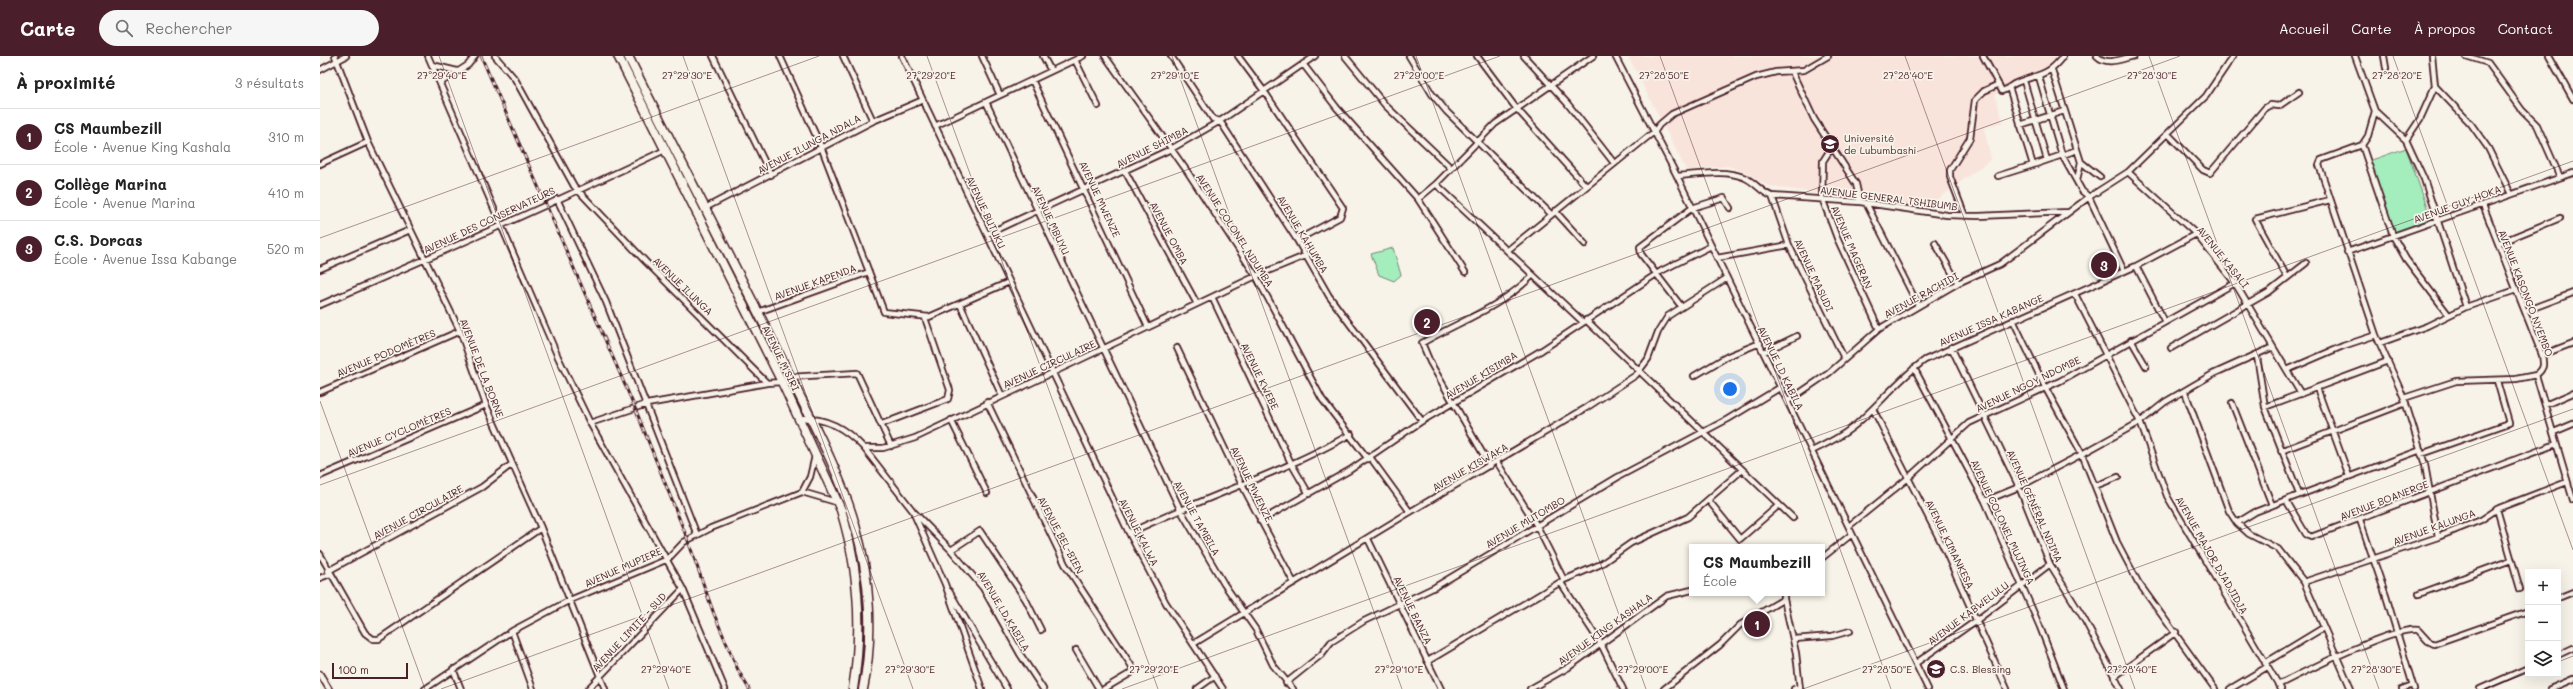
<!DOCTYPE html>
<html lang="fr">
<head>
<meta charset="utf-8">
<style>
	:root { --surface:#fff; --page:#f6f6f6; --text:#222; --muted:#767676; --line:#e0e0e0; --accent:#4a1f2b }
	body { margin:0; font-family:Mali,sans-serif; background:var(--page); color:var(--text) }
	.controls { position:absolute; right:12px; bottom:12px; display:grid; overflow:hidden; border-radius:0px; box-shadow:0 4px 16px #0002 }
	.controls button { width:36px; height:36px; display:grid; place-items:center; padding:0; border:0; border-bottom:1px solid var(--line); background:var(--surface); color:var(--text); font:20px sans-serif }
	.scale { position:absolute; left:12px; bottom:10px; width:76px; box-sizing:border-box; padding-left:4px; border:2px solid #4a1f2b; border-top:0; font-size:11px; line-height:14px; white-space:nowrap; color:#4a1f2b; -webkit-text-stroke:3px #f7f3e8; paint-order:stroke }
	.you { position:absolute; left:1410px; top:333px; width:14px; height:14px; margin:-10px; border:3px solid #fff; border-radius:50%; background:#1a73e8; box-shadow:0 0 0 6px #1a73e833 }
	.badge { display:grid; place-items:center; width:26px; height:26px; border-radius:50%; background:var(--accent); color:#fff; font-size:13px; font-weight:700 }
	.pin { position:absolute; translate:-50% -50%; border:2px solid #fff; box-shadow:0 1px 4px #0006 }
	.popup { position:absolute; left:1369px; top:488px; width:136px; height:52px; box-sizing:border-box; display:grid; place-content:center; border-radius:0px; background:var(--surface); filter:drop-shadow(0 1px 3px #0005); font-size:13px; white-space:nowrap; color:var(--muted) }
	.popup b { font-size:15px; color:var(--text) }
	.popup::after { content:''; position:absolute; left:50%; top:100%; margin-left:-8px; border:8px solid transparent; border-top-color:var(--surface) }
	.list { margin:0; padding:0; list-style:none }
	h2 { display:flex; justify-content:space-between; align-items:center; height:52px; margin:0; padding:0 16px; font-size:17px }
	h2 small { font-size:13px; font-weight:400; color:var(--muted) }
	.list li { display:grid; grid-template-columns:26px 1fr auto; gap:12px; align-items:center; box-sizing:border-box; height:56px; padding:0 16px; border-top:1px solid var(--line) }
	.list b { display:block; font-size:15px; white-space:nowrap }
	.list p { margin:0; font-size:13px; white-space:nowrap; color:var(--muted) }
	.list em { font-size:13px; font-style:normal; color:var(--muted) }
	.icon { flex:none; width:22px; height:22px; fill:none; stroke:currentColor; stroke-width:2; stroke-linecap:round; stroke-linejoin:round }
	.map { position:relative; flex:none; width:2253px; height:633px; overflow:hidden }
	header { display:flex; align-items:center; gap:24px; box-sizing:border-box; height:56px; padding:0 20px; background:var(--accent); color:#fff }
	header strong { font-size:19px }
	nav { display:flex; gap:22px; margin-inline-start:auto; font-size:14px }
	.search { width:280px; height:36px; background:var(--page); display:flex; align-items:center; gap:10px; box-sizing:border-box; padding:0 14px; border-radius:22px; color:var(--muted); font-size:15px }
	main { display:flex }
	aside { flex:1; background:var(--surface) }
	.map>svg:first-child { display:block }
	.built { fill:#f9e4db }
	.green { fill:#a4edbc; stroke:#778674 }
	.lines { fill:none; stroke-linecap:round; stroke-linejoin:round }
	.street-casing { stroke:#4a1f2b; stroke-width:8 }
	.highway-casing { stroke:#4a1f2b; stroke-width:11 }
	.street { stroke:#f7f3e8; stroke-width:4.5 }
	.highway { stroke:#f7f3e8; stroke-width:8 }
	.rail-casing { stroke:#4a1f2b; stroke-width:3 }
	.rail { stroke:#f7f3e8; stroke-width:1.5; stroke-dasharray:4.5; stroke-linecap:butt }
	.ticks { fill:none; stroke:#4a1f2b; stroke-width:1; stroke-opacity:0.45 }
	.labels { text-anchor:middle; stroke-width:3.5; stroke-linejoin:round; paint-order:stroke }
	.poi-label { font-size:10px; fill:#4a1f2b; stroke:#f7f3e8; text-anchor:start }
	.street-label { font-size:10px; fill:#4a1f2b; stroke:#f7f3e8 }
	.ticks-label { font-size:10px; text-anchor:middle; fill:#4a1f2b; stroke:#f7f3e8; stroke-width:3.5; stroke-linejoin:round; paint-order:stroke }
</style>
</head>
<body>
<header>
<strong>Carte</strong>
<div class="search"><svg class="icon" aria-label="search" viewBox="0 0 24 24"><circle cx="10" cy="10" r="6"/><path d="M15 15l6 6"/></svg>Rechercher</div>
<nav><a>Accueil</a><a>Carte</a><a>À propos</a><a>Contact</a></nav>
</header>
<main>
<aside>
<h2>À proximité<small>3 résultats</small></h2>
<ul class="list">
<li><span class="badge">1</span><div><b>CS Maumbezill</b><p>École · Avenue King Kashala</p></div><em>310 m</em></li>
<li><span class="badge">2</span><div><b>Collège Marina</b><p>École · Avenue Marina</p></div><em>410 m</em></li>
<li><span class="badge">3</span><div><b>C.S. Dorcas</b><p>École · Avenue Issa Kabange</p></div><em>520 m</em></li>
</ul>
</aside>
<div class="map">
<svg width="2253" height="633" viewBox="0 0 2253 633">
	<rect width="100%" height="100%" fill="#f7f3e8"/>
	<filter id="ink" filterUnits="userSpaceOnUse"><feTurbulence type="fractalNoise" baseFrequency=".025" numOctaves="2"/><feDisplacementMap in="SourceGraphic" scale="8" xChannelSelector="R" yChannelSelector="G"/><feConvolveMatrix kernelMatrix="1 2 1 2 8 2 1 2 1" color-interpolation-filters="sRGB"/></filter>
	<g filter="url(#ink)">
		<path class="built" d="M1308 0H1740L1730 13 1687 30 1675 39 1683 66 1664 72 1671 103 1605 153 1448 130 1427 117 1408 110 1366 114Z"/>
		<path class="green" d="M2086 92 2112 165 2075 178 2049 105Z
			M1073 192 1081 219 1074 225 1059 219 1051 198Z"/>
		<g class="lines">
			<g class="street-casing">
				<path id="street" d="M15 0 48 86 140 275 166 349 221 472 285 633
					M108 0 238 301 270 367 363 533 405 633
					M175 0 195 23 254 130 326 206 447 327 462 326
					M393 0 451 119
					M460 0 502 93 549 216
					M523 0 553 65
					M582 0 809 477 846 547 903 633
					M662 0 680 39
					M723 0 731 15
					M785 0 867 115 936 220 1002 343 1048 403
					M851 0 893 63 900 65 977 184 1009 240 1102 365
					M918 0 944 35 1023 152 1020 161 977 184
					M1025 0 1065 49 1131 112
					M1089 0 1112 38 1127 56 1231 158
					M1157 0 1196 52 1266 130
					M1204 0 1247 47 1294 107
					M1295 0 1357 120 1608 633
					M1663 0 1682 35C1687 34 1691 29 1696 27 1717 18 1728 21 1743 0
					M1777 0C1787 10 1801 3 1814 0
					M2035 0 2055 55 2048 80 2042 89 2001 104 1999 109 2056 279 2084 342 2105 409 2118 481
					M2064 0 2066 12
					M2112 0 2115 30 2151 68 2168 92 2191 138
					M2146 0 2168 7 2202 54 2217 69 2240 121
					M2229 0 2253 43
					M755 4 778 50
					M983 8 1017 52 1098 143 1145 216
					M112 9 137 15
					M0 14 26 0
					M1732 14 1761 106 1780 121
					M1472 16 1494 63 1536 128 1540 146
					M1719 21 1742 99 1762 135 1769 141 1804 215
					M712 24 828 271
					M1704 25 1727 104
					M120 27 148 9 155 0
					M1689 31 1713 109 1757 94
					M666 46 860 453 904 528 936 574 953 609 973 633
					M2055 55 2086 84 2104 123 2146 251
					M1700 69 1744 55
					M615 70 763 0
					M1848 78 1883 114 1890 117 1945 52 1950 49 1959 50 1979 36
					M2086 84 2100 63 2115 30
					M2042 89 2073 180 2086 203 2128 258
					M1512 91 1503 105 1502 142 1517 182 1559 273
					M0 108 48 86
					M805 115 877 248
					M1808 116 1876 178 1915 227 1981 338
					M1357 120C1378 119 1403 113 1423 121 1435 125 1441 137 1452 140L1540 146 1627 159 1659 160 1749 156
					M1678 120 1713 109
					M1757 124 1761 106
					M1116 128 1263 266
					M1452 140 1469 189 1524 302
					M237 143 286 246 377 479
					M1098 143 1116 128 1175 68 1273 0
					M1546 147 1598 249
					M2163 149 2222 299C2224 309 2224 313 2216 319L2253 444
					M385 152 553 65 603 44
					M1235 155 1265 188
					M1645 160 1630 121V114L1650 82 1655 44 1664 35 1677 29
					M667 178 851 93 900 65 995 0
					M1615 187 1638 227
					M2179 187 2240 162
					M1188 194 1335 75 1339 69 1352 58 1436 21 1456 16 1484 14 1508 0
					M2027 196 2253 117
					M1397 202 1469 189
					M1816 210 1845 266
					M0 213 90 174
					M1967 221 1935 163 2010 144
					M1755 238 1820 366 1847 440 1961 633
					M892 241 971 407 989 438
					M640 248 682 340
					M0 249C116 199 231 148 345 94
					M1361 250 1321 198 1320 191 1372 152 1404 142 1410 152
					M2205 255 2253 237
					M438 256 549 216 564 256 609 261 689 226
					M1266 264 1473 462
					M1693 264 1725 331 1762 398 1797 486 1818 526 1895 633
					M1811 284 1826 310
					M2060 287 2107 270 2146 251 2196 234
					M1631 291 1699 431 1730 508 1764 563 1801 633
					M857 292 922 429 974 527
					M1851 292 1949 236 1986 207
					M1444 296 1477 280
					M2222 299 2253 287
					M1937 300 1945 351 1979 438
					M1594 312 1665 445 1720 571 1744 633
					M1967 314 2023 290 2056 279
					M1374 320 1408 300 1440 287
					M470 321 537 317 571 390
					M1997 332 2029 420
					M0 336 140 275
					M1865 336 1909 455 1917 467 1929 478 1958 493 1984 526 2031 633
					M2084 342 2136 325 2196 323 2216 319
					M1468 345 1509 317 1559 273 1638 227 1680 208 1769 141 1808 116 1886 40 1913 0
					M667 346 745 508 811 609 813 613 811 617 784 633
					M1912 347 1952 449
					M2225 349 2253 337
					M1945 351 2068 305
					M1553 353 1623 490 1687 633
					M479 362C508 362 525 372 544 392H563L595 382 936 220 987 199
					M631 364 667 437
					M270 367 327 348 447 327
					M562 368 628 343 630 334 605 262
					M2234 376 2253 368
					M544 392 593 455 631 494 663 532 700 598 723 633
					M1492 395C1510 386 1528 377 1542 363 1563 344 1581 321 1605 304L1816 210 1876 178
					M1961 395 2086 347
					M2101 398 2189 367 2177 325
					M1050 401 1090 456
					M1177 406 1217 470 1244 524
					M1170 410 1110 306 1102 287C1142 264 1180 252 1213 219
					M0 420 166 349
					M1775 430 1798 421
					M482 436 490 421 495 400
					M1966 444 2101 394
					M1389 445 1420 483 1459 449
					M1665 445 1699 431 1762 398 1820 366 1845 346 1893 318 1953 291
					M2177 453 2200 533
					M594 458 625 528 662 633
					M2040 464 2066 540 2094 633
					M940 465 1030 414 1102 365 1222 294 1341 215 1391 190
					M1917 467 1935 456 1966 444 1986 478 1991 481 2236 388
					M1529 470 1587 423 1649 367 1740 325 1915 227
					M809 477C882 442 960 418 1031 378
					M1048 483 1121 633
					M631 494 660 475 706 544 721 574
					M0 498 45 577 53 583H59L221 472
					M1502 502 1532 478
					M8 515 162 431 192 408
					M0 522 10 518
					M1984 526 2118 481 2161 464 2179 452 2247 426
					M1241 527 1281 588 1303 633
					M629 535 687 633
					M2099 538 2191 504
					M2238 542 2253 536
					M1464 543 1476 597 1480 633
					M192 575 213 633
					M1474 583 1512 580 1530 575
					M873 588 1090 456 1266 352 1316 319 1328 303 1338 276 1348 260 1407 222
					M756 594 779 633
					M2238 599 2253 592
					M1108 605 1244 524 1281 508 1311 487 1368 461 1422 414
					M1596 607 1657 564 1730 508
					M1945 607 2003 572
					M133 613 141 633
					M0 618 9 633
					M1794 621 1856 576
					M966 627 1001 599 1011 586 1044 565 1115 531 1298 421 1408 363 1461 331
					M1958 629C1984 616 2073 570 2098 574L2108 585 2114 588 2208 555
					M105 633 192 575 250 544 348 503 364 486 391 472 482 436 516 446
					M268 633 363 533
					M877 633 895 620
					M1210 633 1249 611 1347 540 1372 534
					M1344 633 1400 589 1420 569 1464 543V537
					M1474 633 1480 631
					M1910 633 1947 611
					M2082 633 2093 629
					M2160 633 2208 612
					M2230 633 2253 623"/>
			</g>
			<g class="highway-casing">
				<path id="highway" d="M298 0 462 326 521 454C539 513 543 572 533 633
					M308 0C359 103 413 205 464 308 489 360 519 413 535 469 550 520 554 581 543 633"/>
			</g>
			<use href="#street" class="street"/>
			<use href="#highway" class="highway"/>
			<g class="rail-casing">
				<path id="rail" d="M161 0 315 352 367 482 394 558 418 614 429 633"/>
			</g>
			<use href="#rail" class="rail"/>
		</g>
	</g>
	<path class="ticks" d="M119 0 349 633M363 0 593 633M607 0 838 633M852 0 1082 633M1096 0 1326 633M1340 0 1571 633M1585 0 1815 633M1829 0 2059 633M2073 0 2253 494M0 182 499 0M0 345 105 633M0 429 1180 0M2238 606 2253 600M121 633 1860 0M802 633 2253 105M1483 633 2253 353M2164 633 2208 617"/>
	<defs>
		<g id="university-disc" transform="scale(1)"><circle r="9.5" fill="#4a1f2b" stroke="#f7f3e8"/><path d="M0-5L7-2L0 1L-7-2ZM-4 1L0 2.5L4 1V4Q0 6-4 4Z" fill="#fff"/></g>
		<g id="school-disc" transform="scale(1)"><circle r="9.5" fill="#4a1f2b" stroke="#f7f3e8"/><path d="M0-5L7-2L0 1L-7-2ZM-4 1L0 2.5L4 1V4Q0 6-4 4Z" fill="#fff"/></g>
	</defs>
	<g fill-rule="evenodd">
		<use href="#university-disc" x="1510" y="88"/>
		<use href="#school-disc" x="1616" y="613"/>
	</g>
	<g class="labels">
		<g class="poi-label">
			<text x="1524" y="86">Université<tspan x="1524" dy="12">de Lubumbashi</tspan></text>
			<text x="1630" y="617">C.S. Blessing</text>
		</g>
		<g class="street-label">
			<text transform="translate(489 88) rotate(-28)" y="4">AVENUE ILUNGA NDALA</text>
			<text transform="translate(832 91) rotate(-27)" y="4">AVENUE SHIMBA</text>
			<text transform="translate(1569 142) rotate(7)" y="4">AVENUE GENERAL TSHIBUMB</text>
			<text transform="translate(780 143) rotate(65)" y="4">AVENUE MWENZE</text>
			<text transform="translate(2137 148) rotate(-20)" y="4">AVENUE GUY HOKA</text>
			<text transform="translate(666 156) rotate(65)" y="4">AVENUE BUTUKU</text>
			<text transform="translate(169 164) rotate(-25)" y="4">AVENUE DES CONSERVATEURS</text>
			<text transform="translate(731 164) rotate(65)" y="4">AVENUE MBUYU</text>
			<text transform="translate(915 174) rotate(57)" y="4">AVENUE COLONEL NDUMBA</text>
			<text transform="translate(849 177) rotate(62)" y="4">AVENUE OMBA</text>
			<text transform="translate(983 178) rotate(59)" y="4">AVENUE KAHUMBA</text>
			<text transform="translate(1532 191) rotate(67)" y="4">AVENUE MAGERAN</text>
			<text transform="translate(1903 201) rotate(51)" y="4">AVENUE KASALI</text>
			<text transform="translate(1494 219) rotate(65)" y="4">AVENUE MASUDI</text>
			<text transform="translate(495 226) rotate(-20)" y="4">AVENUE KAPENDA</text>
			<text transform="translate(363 230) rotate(44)" y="4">AVENUE ILUNGA</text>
			<text transform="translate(2206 237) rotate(69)" y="4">AVENUE KASONGO NYEMBO</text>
			<text transform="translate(1601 239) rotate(-29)" y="4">AVENUE RACHIDI</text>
			<text transform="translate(1671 264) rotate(-24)" y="4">AVENUE ISSA KABANGE</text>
			<text transform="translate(66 297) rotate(-23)" y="4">AVENUE PODOMÈTRES</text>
			<text transform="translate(461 302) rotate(64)" y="4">AVENUE M'SIRI</text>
			<text transform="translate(729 308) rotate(-25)" y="4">AVENUE CIRCULAIRE</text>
			<text transform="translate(162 312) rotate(69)" y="4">AVENUE DE LA BORNE</text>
			<text transform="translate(1461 312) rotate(64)" y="4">AVENUE LD KABILA</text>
			<text transform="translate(1161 319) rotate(-31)" y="4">AVENUE KISIMBA</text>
			<text transform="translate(940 320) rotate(64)" y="4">AVENUE KWEBE</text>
			<text transform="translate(1708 328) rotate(-26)" y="4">AVENUE NGOY NDOMBE</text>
			<text transform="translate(79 376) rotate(-23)" y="4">AVENUE CYCLOMÈTRES</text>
			<text transform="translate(1150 411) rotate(-30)" y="4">AVENUE KISWAKA</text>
			<text transform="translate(932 428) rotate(64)" y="4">AVENUE MWENZE</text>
			<text transform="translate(2064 444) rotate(-21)" y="4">AVENUE BOANERGE</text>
			<text transform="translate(1715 450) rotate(66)" y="4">AVENUE GÉNÉRAL NDIMA</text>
			<text transform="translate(98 456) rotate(-29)" y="4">AVENUE CIRCULAIRE</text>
			<text transform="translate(877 462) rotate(61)" y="4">AVENUE TAMBILA</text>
			<text transform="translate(1205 466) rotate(-31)" y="4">AVENUE MUTOMBO</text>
			<text transform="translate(1683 466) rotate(65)" y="4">AVENUE COLONEL MUJINGA</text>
			<text transform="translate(2114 471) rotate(-20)" y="4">AVENUE KALUNGA</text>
			<text transform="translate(819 476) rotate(63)" y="4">AVENUE KALWA</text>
			<text transform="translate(741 479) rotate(62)" y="4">AVENUE BEL-BIEN</text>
			<text transform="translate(1630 488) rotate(64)" y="4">AVENUE KIMANKESA</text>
			<text transform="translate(1892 499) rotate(60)" y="4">AVENUE MAJOR DJADJIDJA</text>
			<text transform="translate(303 511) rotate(-24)" y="4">AVENUE MUPIERE</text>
			<text transform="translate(1093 554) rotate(64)" y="4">AVENUE BANZA</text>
			<text transform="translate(684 555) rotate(59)" y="4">AVENUE LD KABILA</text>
			<text transform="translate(1648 557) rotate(-37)" y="4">AVENUE KABWELULU</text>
			<text transform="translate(1285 573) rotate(-36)" y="4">AVENUE KING KASHALA</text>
			<text transform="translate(309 576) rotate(-47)" y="4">AVENUE LIMITE - SUD</text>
		</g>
	</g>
	<g class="ticks-label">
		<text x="122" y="23">27°29'40"E</text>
		<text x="367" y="23">27°29'30"E</text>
		<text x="1344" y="23">27°28'50"E</text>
		<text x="1588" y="23">27°28'40"E</text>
		<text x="1832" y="23">27°28'30"E</text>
		<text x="2077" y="23">27°28'20"E</text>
		<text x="611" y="23">27°29'20"E</text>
		<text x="855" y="23">27°29'10"E</text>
		<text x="1099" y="23">27°29'00"E</text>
		<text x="346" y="617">27°29'40"E</text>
		<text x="590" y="617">27°29'30"E</text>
		<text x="834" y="617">27°29'20"E</text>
		<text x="1079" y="617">27°29'10"E</text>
		<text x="1323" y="617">27°29'00"E</text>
		<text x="1567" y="617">27°28'50"E</text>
		<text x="1812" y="617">27°28'40"E</text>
		<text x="2056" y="617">27°28'30"E</text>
	</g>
</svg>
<div class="controls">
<button>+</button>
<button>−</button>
<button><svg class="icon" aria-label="layers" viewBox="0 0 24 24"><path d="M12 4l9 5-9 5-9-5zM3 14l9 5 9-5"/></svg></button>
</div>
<div class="scale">100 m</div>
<div class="you"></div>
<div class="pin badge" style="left:1437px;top:568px">1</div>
<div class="popup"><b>CS Maumbezill</b>École</div>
<div class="pin badge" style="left:1107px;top:266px">2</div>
<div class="pin badge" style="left:1784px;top:209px">3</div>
</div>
</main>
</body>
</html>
